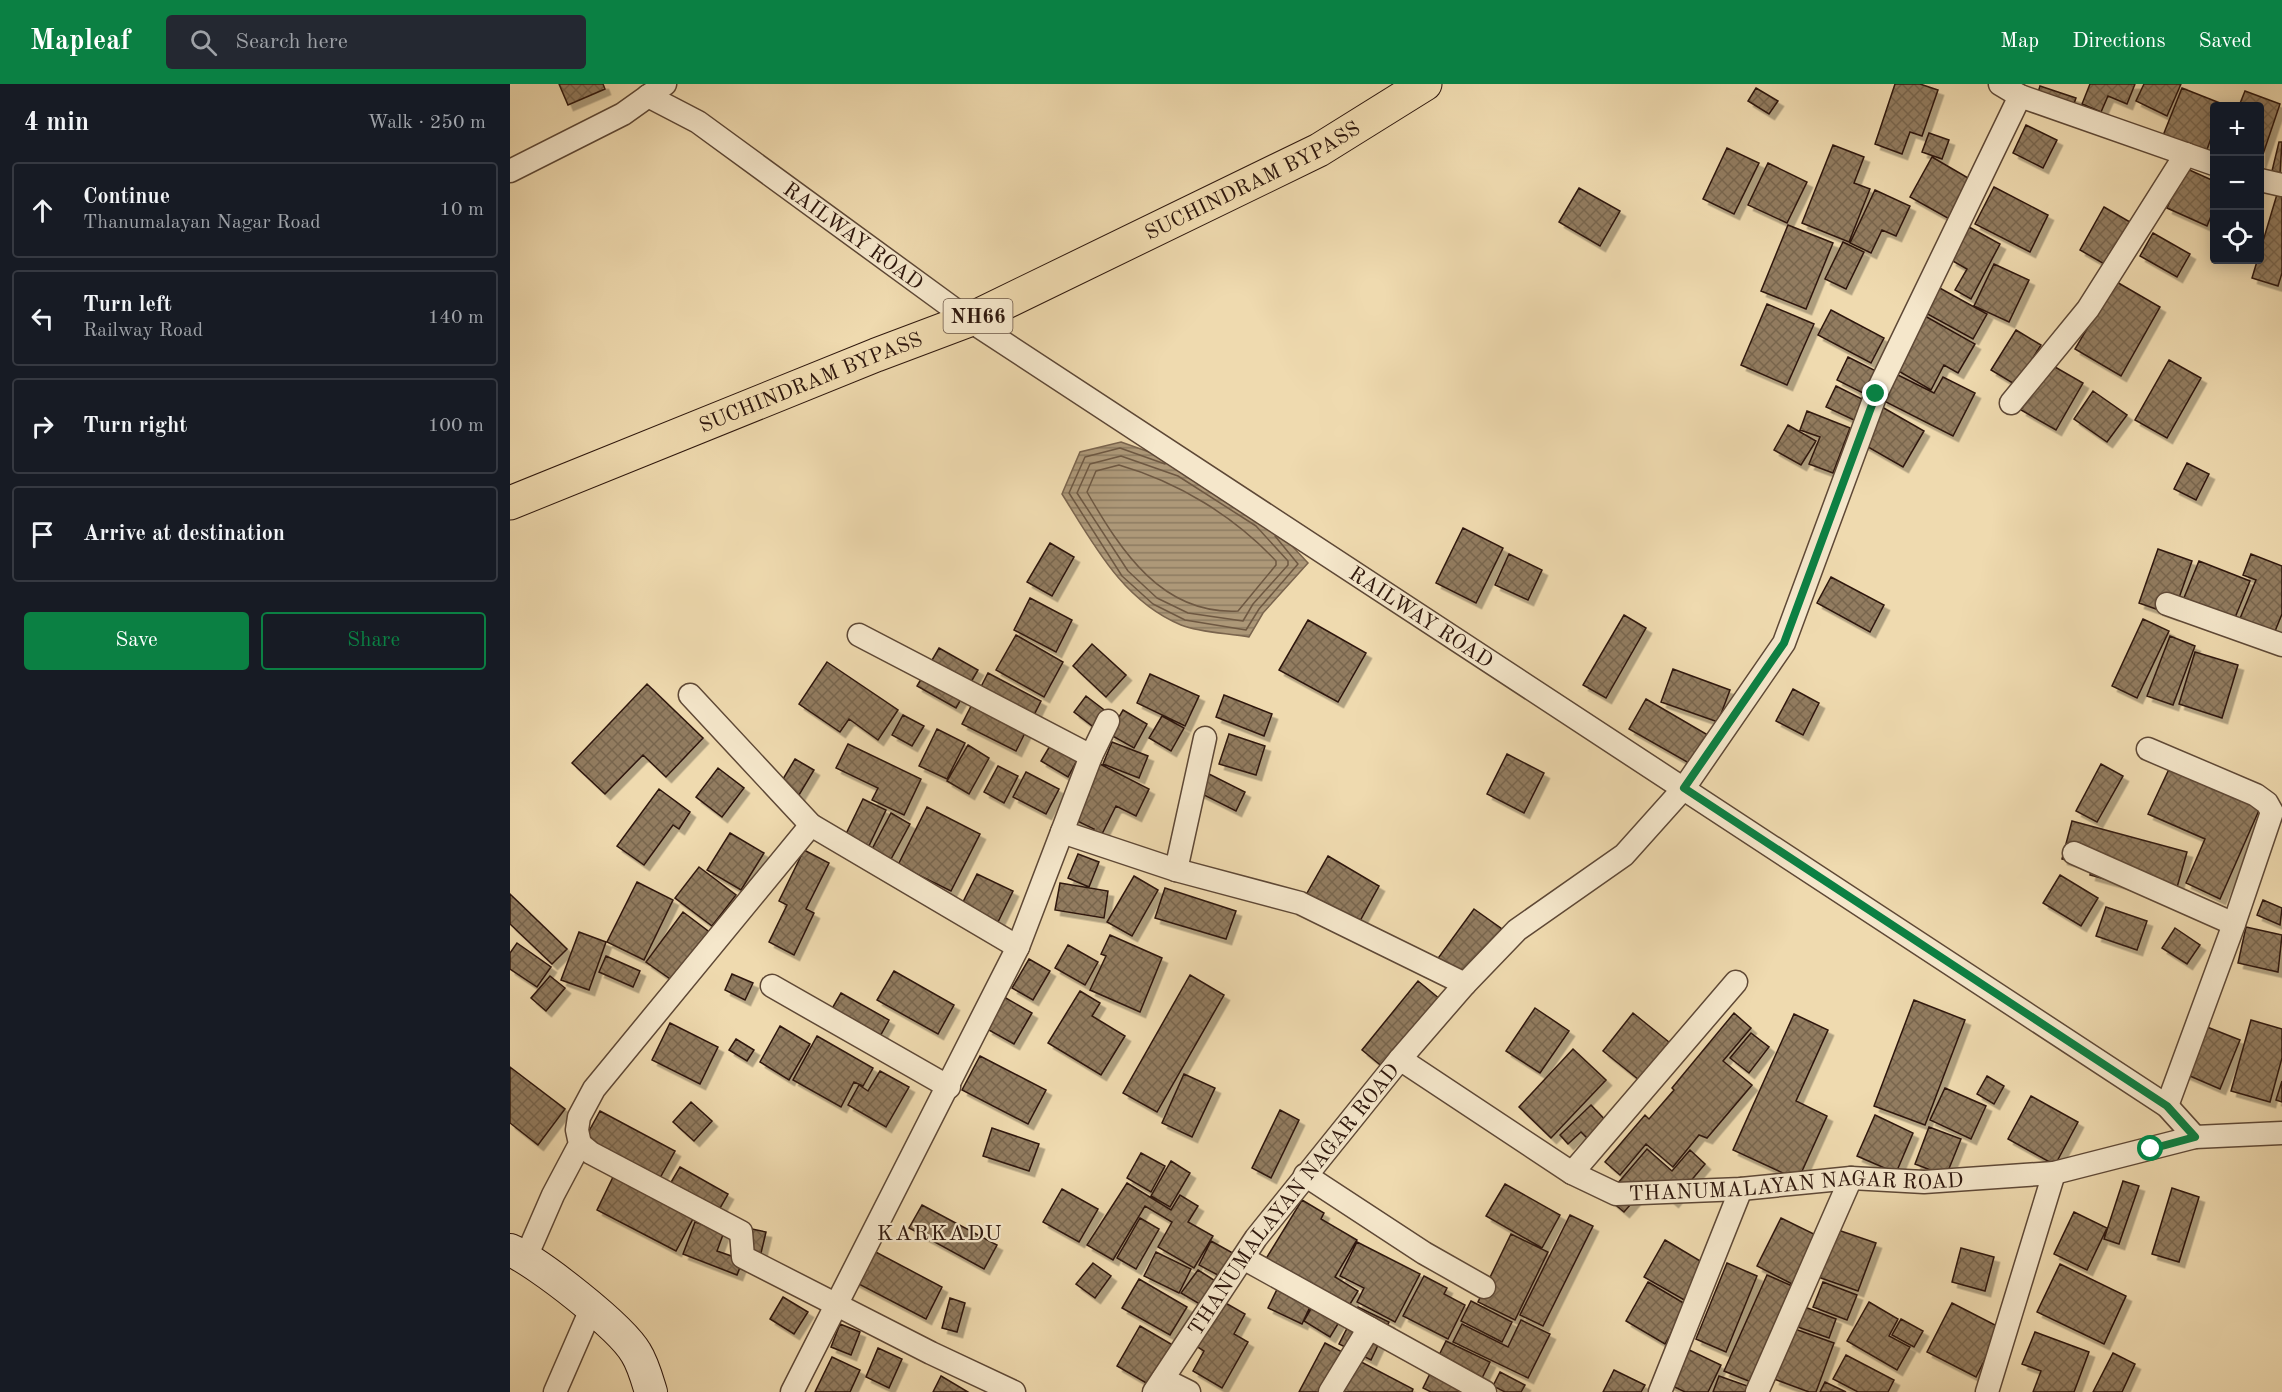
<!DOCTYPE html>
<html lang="en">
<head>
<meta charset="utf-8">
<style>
	:root { --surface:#171b24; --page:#242831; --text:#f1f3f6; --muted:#9ea1a6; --line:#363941; --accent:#0b8043 }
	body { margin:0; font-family:"Old Standard TT",serif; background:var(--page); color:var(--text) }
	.controls { position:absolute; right:18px; top:18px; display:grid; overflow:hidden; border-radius:6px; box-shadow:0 3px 15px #0003 }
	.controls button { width:54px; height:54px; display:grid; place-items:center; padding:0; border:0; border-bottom:2px solid var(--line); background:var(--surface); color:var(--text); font:30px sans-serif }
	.stop { position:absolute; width:18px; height:18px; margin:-14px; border:4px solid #0b8043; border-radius:50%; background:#fff }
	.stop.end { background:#0b8043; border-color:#fff; box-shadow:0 2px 6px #0008 }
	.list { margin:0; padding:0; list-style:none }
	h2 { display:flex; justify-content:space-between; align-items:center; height:78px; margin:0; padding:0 24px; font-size:26px }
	h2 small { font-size:20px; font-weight:400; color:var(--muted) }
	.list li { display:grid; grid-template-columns:39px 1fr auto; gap:18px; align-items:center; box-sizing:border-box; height:96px; margin:0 12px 12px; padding:0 12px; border:2px solid var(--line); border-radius:6px }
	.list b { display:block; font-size:22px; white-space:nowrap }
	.list p { margin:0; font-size:20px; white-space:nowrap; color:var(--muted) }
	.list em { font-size:20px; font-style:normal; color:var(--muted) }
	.actions { display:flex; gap:12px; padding:18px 24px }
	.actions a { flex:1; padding:14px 0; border:2px solid var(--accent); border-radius:6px; text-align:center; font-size:21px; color:var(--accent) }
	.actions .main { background:var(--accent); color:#fff }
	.icon { flex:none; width:33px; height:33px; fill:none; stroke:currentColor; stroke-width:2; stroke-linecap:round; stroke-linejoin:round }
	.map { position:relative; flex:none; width:1772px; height:1308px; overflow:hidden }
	header { display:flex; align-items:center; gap:36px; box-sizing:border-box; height:84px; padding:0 30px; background:var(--accent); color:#fff }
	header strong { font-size:28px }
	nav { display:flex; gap:33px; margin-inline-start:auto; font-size:21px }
	.search { width:420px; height:54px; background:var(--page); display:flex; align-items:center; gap:15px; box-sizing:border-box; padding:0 21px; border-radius:6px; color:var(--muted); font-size:22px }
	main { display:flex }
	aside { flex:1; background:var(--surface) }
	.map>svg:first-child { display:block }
	.water { fill:url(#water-rules); stroke:#7a644d; stroke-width:1.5 }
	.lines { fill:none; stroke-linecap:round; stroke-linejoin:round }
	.shore { stroke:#6e5842; stroke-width:1.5 }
	.building { fill:url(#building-cross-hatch); stroke:#2e170d; stroke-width:1.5; filter:url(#shadow) }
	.street-casing { stroke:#5e4836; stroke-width:25 }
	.secondary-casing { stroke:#2e170d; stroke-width:34 }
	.highway-casing { stroke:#2e170d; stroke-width:35 }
	.street { stroke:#f5e7cb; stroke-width:22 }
	.secondary { stroke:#f5e7cb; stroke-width:32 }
	.highway { stroke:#efdaaf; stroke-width:33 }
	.route { stroke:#0b8043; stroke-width:8 }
	.labels { text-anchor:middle; stroke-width:4.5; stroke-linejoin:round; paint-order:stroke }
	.shield { fill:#f5e7cb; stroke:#6a5546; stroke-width:1.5 }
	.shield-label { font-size:20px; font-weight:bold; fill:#2e170d }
	.street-label { font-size:21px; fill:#2e170d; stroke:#f5e7cb }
	.neighbourhood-label { font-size:22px; letter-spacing:1.5px; fill:#2e170d; stroke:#f5e7cb }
</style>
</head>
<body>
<header>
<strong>Mapleaf</strong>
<div class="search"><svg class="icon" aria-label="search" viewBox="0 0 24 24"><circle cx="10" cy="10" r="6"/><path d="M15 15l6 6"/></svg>Search here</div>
<nav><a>Map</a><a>Directions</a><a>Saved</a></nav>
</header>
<main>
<aside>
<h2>4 min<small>Walk · 250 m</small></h2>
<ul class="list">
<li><svg class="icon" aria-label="ahead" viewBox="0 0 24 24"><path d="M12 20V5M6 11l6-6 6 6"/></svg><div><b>Continue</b><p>Thanumalayan Nagar Road</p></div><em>10 m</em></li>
<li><svg class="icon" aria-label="left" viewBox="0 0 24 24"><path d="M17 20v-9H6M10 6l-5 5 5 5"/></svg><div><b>Turn left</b><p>Railway Road</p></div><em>140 m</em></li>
<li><svg class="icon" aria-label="right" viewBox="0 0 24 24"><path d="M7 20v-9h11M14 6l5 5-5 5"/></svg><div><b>Turn right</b></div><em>100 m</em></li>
<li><svg class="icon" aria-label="arrive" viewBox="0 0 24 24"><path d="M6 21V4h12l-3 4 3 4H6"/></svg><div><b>Arrive at destination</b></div></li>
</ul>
<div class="actions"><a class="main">Save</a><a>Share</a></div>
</aside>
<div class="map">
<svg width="1772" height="1308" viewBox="0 0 1772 1308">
	<defs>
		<pattern id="water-rules" width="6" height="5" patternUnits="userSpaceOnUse" patternTransform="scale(1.5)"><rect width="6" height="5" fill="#ad9878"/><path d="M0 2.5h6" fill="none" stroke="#8d7b61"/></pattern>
		<pattern id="building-cross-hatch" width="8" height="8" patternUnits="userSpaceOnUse" patternTransform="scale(1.5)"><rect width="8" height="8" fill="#927c61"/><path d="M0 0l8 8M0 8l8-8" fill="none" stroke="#78654e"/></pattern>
		<filter id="shadow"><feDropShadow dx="5.5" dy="5.5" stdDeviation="0" flood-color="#0004"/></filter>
	</defs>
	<rect width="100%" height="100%" fill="#efdaaf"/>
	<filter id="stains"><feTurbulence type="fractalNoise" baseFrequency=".00333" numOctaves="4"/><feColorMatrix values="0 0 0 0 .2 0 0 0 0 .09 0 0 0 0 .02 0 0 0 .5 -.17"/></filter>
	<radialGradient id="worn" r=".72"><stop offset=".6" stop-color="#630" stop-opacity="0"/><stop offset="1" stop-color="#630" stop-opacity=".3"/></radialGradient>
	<path class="water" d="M611 358 673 380 754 432 798 479 753 529 739 553C718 549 691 549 671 541 613 517 584 461 552 410L570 368Z"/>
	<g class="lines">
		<path class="shore" d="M611 372 668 392 746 442 778 477V481L743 520 733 537 678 529 647 514 618 487 567 409 580 380Z
			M655 380 610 364 575 373 559 409 612 492 643 520 675 536 736 546 749 525 788 480 765 452
			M609 381C668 398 724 432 766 477V481L728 527C652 531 611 467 577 408L586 387Z"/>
	</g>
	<path class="building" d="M49 0H93L95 5 58 21Z
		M1385 0H1410L1428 6 1412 52 1400 48 1392 70 1365 60Z
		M1580 0H1625L1617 20 1598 12 1591 28 1572 20Z
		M1634 0H1671L1657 32 1626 17Z
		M1530 2 1566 14 1558 36 1523 24Z
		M1246 4 1268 17 1259 30 1238 17Z
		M1672 4 1715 21 1704 22V46L1695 71 1652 54Z
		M1735 7 1770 20 1750 79V22H1729Z
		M1516 41 1547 56 1533 84 1503 69Z
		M1419 49 1439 56 1432 75 1412 68Z
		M1769 58H1772L1770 89 1762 87Z
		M1323 61 1354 73 1344 99 1360 105 1339 158 1292 139Z
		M1217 64 1249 79 1224 130 1193 115Z
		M1422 73 1465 98 1443 137 1400 113Z
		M1258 79 1297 98 1277 139 1238 121Z
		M1675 84 1704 97V125L1697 142 1657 124Z
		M1484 103 1538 131 1520 168 1465 140Z
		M1069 104 1110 127 1090 162 1049 138Z
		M1365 106 1400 122 1386 152 1372 146 1361 169 1340 159Z
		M1768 107 1772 108V189L1768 202 1742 194Z
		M1594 123 1620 138 1596 181 1570 166Z
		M1278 141 1323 159 1296 225 1251 207Z
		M1459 143 1490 160 1461 215 1445 206 1457 185 1441 176Z
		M1643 149 1680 170 1667 193 1630 172Z
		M1333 158 1354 168 1336 205 1315 195Z
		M1484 180 1519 196 1499 238 1464 222Z
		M1605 197 1650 223 1611 292 1565 265Z
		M1426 202 1477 230 1463 255 1412 227Z
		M1257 220 1304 240 1277 301 1231 281Z
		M1321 226 1374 254 1361 279 1308 251Z
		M1415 232 1465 260 1448 289 1434 281 1421 306 1385 285Z
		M1506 246 1531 261 1506 301 1481 286Z
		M1338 273 1368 288 1357 311 1327 296Z
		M1659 276 1691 294 1657 354 1625 336Z
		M1538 279 1573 299 1546 346 1511 326Z
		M1386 290 1424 309 1433 293 1465 309 1443 352 1372 316Z
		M1326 302 1356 317 1346 337 1316 323Z
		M1583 307 1617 331 1597 358 1564 335Z
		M1372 323 1414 347 1393 383 1351 359Z
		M1297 327 1340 344 1323 389 1299 380 1310 353 1290 346Z
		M1278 341 1306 357 1291 381 1264 366Z
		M1677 379 1699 390 1686 416 1664 405Z
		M953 444 993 464 966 519 926 499Z
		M540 459 564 473 542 512 517 498Z
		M1648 465 1682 477 1663 531 1629 519Z
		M999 470 1032 486 1018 516 985 501Z
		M1741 470 1772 482V530L1761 557 1726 544 1746 496 1733 491Z
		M1689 477 1740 497 1720 546 1669 526Z
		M1321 493 1374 521 1360 548 1307 519Z
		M520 514 562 536 546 568 504 546Z
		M1114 531 1136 544 1096 614 1073 601Z
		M1633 535 1659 547 1627 614 1602 602Z
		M798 536 856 569 828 618 769 586Z
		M506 551 553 578 534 613 486 586Z
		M1660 552 1685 562 1663 621 1637 612Z
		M582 560 616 591 596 613 563 582Z
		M429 564 468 586 446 624 407 602Z
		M1685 568 1728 581 1712 634 1669 620Z
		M317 578 388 626 368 656 339 635 330 648 289 620Z
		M1163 585 1220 606 1208 638 1151 618Z
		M478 589 531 617 506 667 452 640Z
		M640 590 689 612 675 642 627 619Z
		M137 600 193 654 156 693 133 671 95 710 62 679Z
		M1283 605 1309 619 1293 651 1266 637Z
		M714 611 762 630 754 652 706 633Z
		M576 612 598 629 586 645 564 628Z
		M1136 615 1203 654 1186 683 1119 645Z
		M613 626 637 640 624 664 599 650Z
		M393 631 414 642 402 662 382 651Z
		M652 632 674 644 661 667 639 654Z
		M427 645 455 659 437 695 409 682Z
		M550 645 576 660 558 693 531 677Z
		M719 650 755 662 746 691 709 680Z
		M602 658 638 672 629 694 593 680Z
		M338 660 411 695 394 731 362 716 368 704 326 684Z
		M458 661 479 674 459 710 437 697Z
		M997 670 1034 689 1014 729 977 710Z
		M285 675 304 686 286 716 267 705Z
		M590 680 639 705 626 732 606 722 591 752 582 748 584 745 563 735Z
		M1591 680 1613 692 1587 738 1566 727Z
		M488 682 508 692 494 719 474 708Z
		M1660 683 1750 724 1710 815 1676 799 1695 755 1638 730Z
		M208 684 234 704 212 733 186 713Z
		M516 688 549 705 536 730 503 713Z
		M697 689 735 708 726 727 688 708Z
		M149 705 180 728 169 745 163 741 134 781 107 762Z
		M353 715 376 726 357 766 334 754Z
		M417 723 470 750 441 807 388 781Z
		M381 729 400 740 380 777 361 767Z
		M1562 737 1677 768 1664 814 1580 791 1582 783 1552 775Z
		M220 749 254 769 231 806 197 786Z
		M294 766 319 779 296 825 304 829 284 871 259 858 277 821 269 817Z
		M568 770 589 778 579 803 558 794Z
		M818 772 869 802 844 848 792 818Z
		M189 783 226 811 202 842 165 814Z
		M467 790 503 807 488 838 452 820Z
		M1550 791 1588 814 1571 842 1533 819Z
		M624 792 648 806 622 852 597 838Z
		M127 798 163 816 134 876 97 858Z
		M550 799 598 807 594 834 545 826Z
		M655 804 726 827 716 855 645 834Z
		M0 810 57 865 42 880 0 840Z
		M1753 816 1772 824 1770 841 1747 831Z
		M1596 823 1637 837 1627 866 1586 852Z
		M964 825 992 845 954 897 926 877Z
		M173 828 202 850 166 899 136 878Z
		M1736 843 1772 851 1768 888 1728 879Z
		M1665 844 1690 861 1677 880 1652 864Z
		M69 848 96 858 79 906 51 896Z
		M600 851 652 874 630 928 580 906 596 872 591 870Z
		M7 859 41 883 27 903 0 885V869Z
		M558 861 588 878 575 901 545 884Z
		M96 872 130 887 123 903 89 888Z
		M519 875 540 887 523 916 502 904Z
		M384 887 444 921 428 950 367 916Z
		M222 890 243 899 235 916 215 906Z
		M680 891 714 911 647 1028 613 1009Z
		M40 892 55 904 36 927 21 914Z
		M908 897 936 920 880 989 852 966Z
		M570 907 590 919 582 932 615 952 591 991 538 959Z
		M331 909 379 936 368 956 320 928Z
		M494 913 522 929 504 960 477 945Z
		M1404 916 1455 936 1415 1041 1364 1022Z
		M1025 924 1059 947 1030 989 996 967Z
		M1123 929 1159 958 1129 996 1093 967Z
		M1224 929 1241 944 1213 977 1242 1001 1197 1054 1189 1051 1163 1083 1136 1060 1110 1091 1095 1078 1135 1031 1139 1035 1164 1006 1162 1004Z
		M1284 930 1318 946 1286 1017 1317 1032 1288 1096 1223 1066Z
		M1741 936 1772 945V974L1760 1018 1721 1007Z
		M160 939 208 963 190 1000 142 976Z
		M1692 941 1730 956 1710 1005 1673 989Z
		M270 942 300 960 279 996 250 978Z
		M1241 949 1259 963 1239 989 1220 974Z
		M307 952 363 984 353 1002 344 998 331 1023 283 996Z
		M226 955 244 966 237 977 219 966Z
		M1063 965 1096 996 1041 1054 1009 1023Z
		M470 972 536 1006 518 1040 452 1006Z
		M0 983 55 1025 28 1061 0 1039Z
		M370 987 399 1003 376 1043 338 1021 349 1001 358 1007Z
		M674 990 705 1004 682 1053 652 1039Z
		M1477 992 1494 1002 1484 1020 1467 1010Z
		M1772 997V1018L1766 1016Z
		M1435 1004 1476 1022 1461 1055 1420 1036Z
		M1521 1012 1568 1038 1545 1081 1498 1055Z
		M181 1018 202 1037 184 1057 163 1038Z
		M1081 1021 1098 1039 1079 1056 1071 1048 1058 1060 1050 1051Z
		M770 1026 789 1036 761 1094 742 1084Z
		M90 1027 165 1067 146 1101 72 1060Z
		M1365 1031 1403 1049 1386 1089 1347 1072Z
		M1419 1043 1451 1055 1436 1092 1405 1080Z
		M482 1044 529 1060 519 1087 473 1072Z
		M1137 1065 1162 1087 1180 1066 1195 1080 1163 1118 1140 1098 1114 1128 1096 1113Z
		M631 1069 655 1082 641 1108 617 1094Z
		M661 1077 680 1089 660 1123 641 1112Z
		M170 1083 218 1110 205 1133 157 1105Z
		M104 1091 184 1133 166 1167 87 1126Z
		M1613 1097 1629 1102 1609 1160 1594 1155Z
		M617 1099 661 1126 670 1111 688 1122 678 1138 703 1152 684 1184 648 1163 662 1138 635 1122 603 1176 577 1161Z
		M995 1100 1050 1131 1032 1164 976 1132Z
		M1662 1104 1689 1113 1669 1178 1642 1170Z
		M552 1105 588 1125 569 1158 533 1138Z
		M792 1116 814 1129 811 1135 847 1156 825 1193 848 1207 820 1253 794 1237 811 1207 754 1178Z
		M412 1121 487 1161 474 1185 399 1144Z
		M1564 1128 1597 1144 1577 1186 1544 1170Z
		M1060 1131 1083 1142 1033 1242 1010 1231Z
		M630 1134 649 1145 626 1185 607 1174Z
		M1271 1134 1310 1153 1286 1202 1247 1182Z
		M185 1138 214 1148 207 1167 233 1176 227 1191 173 1170Z
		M242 1145 256 1148 251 1169 237 1166Z
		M1325 1145 1366 1159 1348 1207 1308 1193Z
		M1001 1150 1038 1168 1005 1236 968 1218Z
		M1155 1156 1197 1181 1176 1217 1134 1193Z
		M701 1157 730 1173 717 1196 689 1181Z
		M847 1158 910 1190 885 1238 847 1218 854 1204 830 1192Z
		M1451 1164 1484 1173 1475 1207 1442 1198Z
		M360 1165 432 1203 416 1235 343 1197Z
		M646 1168 681 1185 669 1209 634 1192Z
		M583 1179 601 1192 585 1214 566 1200Z
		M1217 1179 1247 1192 1216 1268 1186 1255Z
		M1550 1180 1616 1212 1594 1260 1527 1228Z
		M688 1186 707 1198 693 1222 671 1209Z
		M1257 1191 1289 1205 1246 1300 1214 1287Z
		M914 1192 937 1204 934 1210 955 1221 938 1255 893 1232Z
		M773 1193 806 1210 792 1240 758 1224Z
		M629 1195 677 1223 660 1251 612 1224Z
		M1138 1198 1177 1221 1155 1260 1116 1237Z
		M1313 1198 1347 1211 1337 1236 1303 1223Z
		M273 1213 298 1228 284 1250 260 1235Z
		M440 1214 455 1219 447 1248 432 1244Z
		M712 1217 735 1230 724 1250 738 1258 712 1304 683 1287 694 1267 686 1262Z
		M961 1217 1002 1238 992 1258 951 1237Z
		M1359 1218 1388 1235 1379 1252 1400 1263 1387 1286 1337 1257Z
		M1442 1219 1491 1244 1466 1293 1417 1268Z
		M1292 1222 1326 1235 1319 1254 1285 1242Z
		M848 1223 879 1238 861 1276 829 1260Z
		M1391 1235 1413 1247 1404 1263 1382 1251Z
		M1011 1236 1040 1250 1018 1294 943 1258 952 1240 998 1263Z
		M330 1240 350 1248 341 1271 321 1263Z
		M630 1242 673 1267 650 1307 607 1282Z
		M1282 1244 1324 1259 1306 1308H1299L1264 1295Z
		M1525 1248 1579 1268 1564 1308H1523L1531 1287 1512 1280Z
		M936 1257 980 1278 965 1308H921L913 1304Z
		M815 1259 903 1305 902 1308H789Z
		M368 1264 392 1275 379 1304 356 1293Z
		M1175 1264 1211 1281 1198 1308H1175L1158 1300Z
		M1603 1269 1625 1280 1612 1308H1583Z
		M1336 1271 1384 1296 1378 1308H1348L1323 1295Z
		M322 1273 350 1286 340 1308H305Z
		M1104 1286 1135 1301 1131 1308H1093Z
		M990 1288 1015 1301 1011 1308H995L983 1302Z
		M431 1292 458 1308H423Z
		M1209 1292 1243 1304 1242 1308H1203Z
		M1315 1298 1336 1308H1310Z"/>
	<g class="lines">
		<g class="street-casing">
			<g id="street">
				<path d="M1490 0 1510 12 1704 80"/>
				<path id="s1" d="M138 12 188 38 459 236 1657 1022 1685 1053"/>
				<path d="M0 87 113 30 155 0"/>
				<path d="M1750 96 1772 101"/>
				<path d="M1501 319 1578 225 1676 70"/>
				<path d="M1657 520 1772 561"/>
				<path d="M349 551 581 672"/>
				<path d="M180 611 301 741 508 863"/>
				<path d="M1638 665 1746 711 1757 719 1762 728 1724 840 1657 1022"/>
				<path d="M552 748 666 786 790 819 955 900"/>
				<path d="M1564 769 1724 840"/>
				<path d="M666 786 695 654"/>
				<path d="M262 902 439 1003"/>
				<path d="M890 975 955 900 1007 846 1114 771 1174 704 1274 559 1366 310 1510 12"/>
				<path d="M70 1060 81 1069 231 1148 233 1173 421 1269 504 1308"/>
				<path d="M1062 1089 1226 898"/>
				<path d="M795 1091 914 1169 974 1203"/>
				<path d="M16 1173 43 1111 70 1060 67 1046 69 1033 84 1005 301 741"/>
				<path d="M733 1174 975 1308"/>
				<path d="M653 1295 679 1308"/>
				<path d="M45 1308 82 1223"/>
				<path d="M282 1308 508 863 581 672 598 637"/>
				<path id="s2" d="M644 1308 746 1154 890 975 1062 1089 1106 1110 1231 1105 1341 1094 1414 1098 1544 1089 1685 1053 1772 1049"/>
				<path d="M820 1308 859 1244"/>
				<path d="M1150 1308 1231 1105"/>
				<path d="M1247 1308 1341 1094"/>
				<path d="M1477 1308 1544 1089"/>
			</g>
		</g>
		<g class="secondary-casing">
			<path id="secondary" d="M0 1166C28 1178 111 1243 126 1269 133 1280 137 1295 141 1308"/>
		</g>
		<g class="highway-casing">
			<g id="highway">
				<path id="s3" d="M0 419 366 271 459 236 809 66 915 0"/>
			</g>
		</g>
		<use href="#street" class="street"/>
		<use href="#secondary" class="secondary"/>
		<use href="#highway" class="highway"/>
	</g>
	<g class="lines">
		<path class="route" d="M1366 310 1274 559 1174 704 1657 1022 1685 1053 1641 1065"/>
	</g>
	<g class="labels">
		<rect class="shield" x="433.5" y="215" width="69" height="34" rx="4.5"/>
		<g class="shield-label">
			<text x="468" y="239">NH66</text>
		</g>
		<g class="street-label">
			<text dy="7" stroke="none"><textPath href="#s3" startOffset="810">SUCHINDRAM BYPASS</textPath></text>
			<text dy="7" stroke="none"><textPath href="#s1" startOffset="249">RAILWAY ROAD</textPath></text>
			<text dy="7" stroke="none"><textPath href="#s3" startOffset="324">SUCHINDRAM BYPASS</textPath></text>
			<text dy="7" stroke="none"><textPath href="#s1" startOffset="933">RAILWAY ROAD</textPath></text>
			<text dy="7" stroke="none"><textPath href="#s2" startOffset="850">THANUMALAYAN NAGAR ROAD</textPath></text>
			<text dy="7" stroke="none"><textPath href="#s2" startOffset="238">THANUMALAYAN NAGAR ROAD</textPath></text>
		</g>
		<g class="neighbourhood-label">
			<text x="430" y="1156">KARKADU</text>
		</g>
	</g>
	<rect width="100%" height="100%" filter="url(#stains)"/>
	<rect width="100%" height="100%" fill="url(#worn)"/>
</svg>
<div class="controls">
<button>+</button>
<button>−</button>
<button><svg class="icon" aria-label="locate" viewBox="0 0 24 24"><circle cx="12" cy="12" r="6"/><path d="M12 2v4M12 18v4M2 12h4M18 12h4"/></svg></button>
</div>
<div class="stop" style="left:1641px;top:1065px"></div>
<div class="stop end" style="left:1366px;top:310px"></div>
</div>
</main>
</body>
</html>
